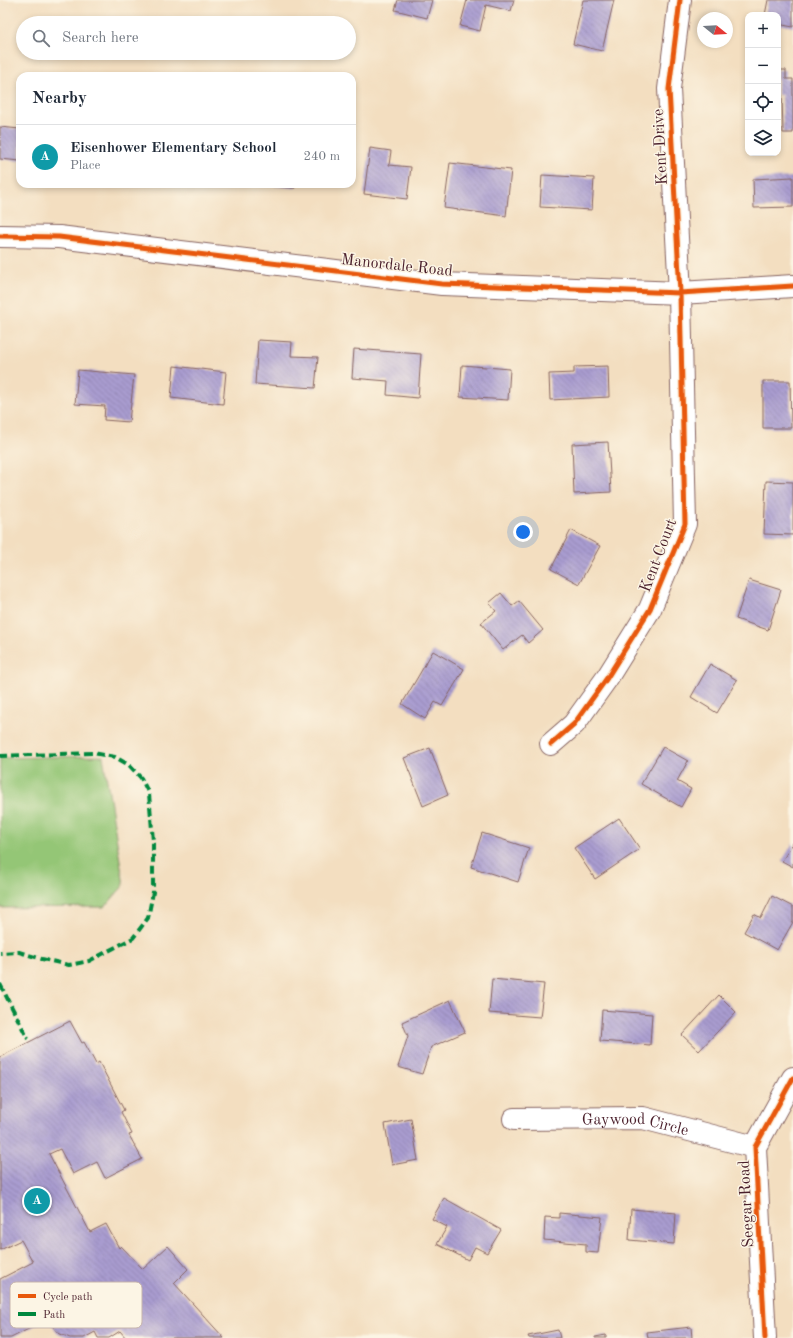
<!DOCTYPE html>
<html lang="en">
<head>
<meta charset="utf-8">
<style>
	:root { --surface:#fff; --page:#f2f2f3; --text:#1f2937; --muted:#747a83; --line:#e0e1e3; --accent:#c8321e }
	body { margin:0; font-family:"Old Standard TT",serif; background:var(--page); color:var(--text) }
	.controls { position:absolute; right:12px; top:12px; display:grid; overflow:hidden; border-radius:8px; box-shadow:0 2px 6px #0003 }
	.controls button { width:36px; height:36px; display:grid; place-items:center; padding:0; border:0; border-bottom:1px solid var(--line); background:var(--surface); color:var(--text); font:20px sans-serif }
	.compass { position:absolute; left:697px; top:12px; width:36px; height:36px; border-radius:50%; background:var(--surface); box-shadow:0 2px 6px #0003; rotate:108deg }
	.you { position:absolute; left:523px; top:532px; width:14px; height:14px; margin:-10px; border:3px solid #fff; border-radius:50%; background:#1a73e8; box-shadow:0 0 0 6px #1a73e833 }
	.badge { display:grid; place-items:center; width:26px; height:26px; border-radius:50%; background:var(--accent); color:#fff; font-size:13px; font-weight:700 }
	.pin { position:absolute; translate:-50% -50%; border:2px solid #fff; box-shadow:0 1px 4px #0006 }
	.list { margin:0; padding:0; list-style:none }
	h2 { display:flex; justify-content:space-between; align-items:center; height:52px; margin:0; padding:0 16px; font-size:17px }
	h2 small { font-size:13px; font-weight:400; color:var(--muted) }
	.list li { display:grid; grid-template-columns:26px 1fr auto; gap:12px; align-items:center; box-sizing:border-box; height:64px; padding:0 16px; border-top:1px solid var(--line) }
	.list b { display:block; font-size:15px; white-space:nowrap }
	.list p { margin:0; font-size:13px; white-space:nowrap; color:var(--muted) }
	.list em { font-size:13px; font-style:normal; color:var(--muted) }
	.icon { flex:none; width:22px; height:22px; fill:none; stroke:currentColor; stroke-width:2; stroke-linecap:round; stroke-linejoin:round }
	.map { position:relative; flex:none; width:793px; height:1338px; overflow:hidden }
	.search { position:absolute; background:var(--surface); box-shadow:0 2px 6px #0003; left:16px; top:16px; width:340px; height:44px; display:flex; align-items:center; gap:10px; box-sizing:border-box; padding:0 14px; border-radius:22px; color:var(--muted); font-size:15px }
	.panel { position:absolute; background:var(--surface); box-shadow:0 2px 6px #0003; left:16px; top:72px; width:340px; height:116px; border-radius:12px }
	.map>svg:first-child { display:block }
	.pitch { fill:#94c676; stroke:#6f7250 }
	.building { fill:url(#building-back-hatch) }
	.lines { fill:none; stroke-linecap:round; stroke-linejoin:round }
	.street-casing { stroke:#85625f; stroke-width:24 }
	.street { stroke:#fff; stroke-width:22 }
	.quiet { stroke:#00873e; stroke-width:4; stroke-dasharray:8 4; stroke-linecap:butt }
	.cycleway-casing { stroke:#fcf5e5; stroke-width:8 }
	.cycleway { stroke:#e8590c; stroke-width:5 }
	.labels { text-anchor:middle; stroke-width:3; stroke-linejoin:round; paint-order:stroke }
	.street-label { font-size:16px; fill:#4a1f2b; stroke:#fcf5e5 }
	.key { fill:#fcf5e5; stroke:#c7b5ad; stroke-width:1 }
	.key-label { font-size:11px; fill:#4a1f2b }
</style>
</head>
<body>
<div class="map">
<svg width="793" height="1338" viewBox="0 0 793 1338">
	<defs>
		<pattern id="building-back-hatch" width="6" height="6" patternUnits="userSpaceOnUse"><rect width="6" height="6" fill="#a99cd0"/><path d="M-1 5l2 2M0 0l6 6M5-1l2 2" fill="none" stroke="#8c7fa9"/></pattern>
	</defs>
	<rect width="100%" height="100%" fill="#fcf5e5"/>
	<filter id="ink" filterUnits="userSpaceOnUse"><feTurbulence type="fractalNoise" baseFrequency=".025" numOctaves="2"/><feDisplacementMap in="SourceGraphic" scale="8" xChannelSelector="R" yChannelSelector="G"/><feConvolveMatrix kernelMatrix="1 2 1 2 8 2 1 2 1" color-interpolation-filters="sRGB"/></filter>
	<filter id="wash" filterUnits="userSpaceOnUse"><feTurbulence type="fractalNoise" baseFrequency=".012" numOctaves="4" result="noise"/><feDisplacementMap in="SourceGraphic" scale="16" xChannelSelector="R" yChannelSelector="G"/><feGaussianBlur stdDeviation="0.9" result="paint"/><feColorMatrix in="noise" values="0 0 0 0 0 0 0 0 0 0 0 0 0 0 0 0 0 1.4 0 .05"/><feComposite in="paint" operator="in"/></filter>
	<g filter="url(#wash)">
		<rect width="100%" height="100%" fill="#f3dec0"/>
		<path class="pitch" d="M103 756 124 885 105 907 0 908V758Z"/>
		<g id="blocks">
			<path class="building" d="M398 0H432L427 18 395 10Z
				M467 0H514L511 11 486 5 480 31 460 26Z
				M583 0H614L602 51 573 44Z
				M768 0H793V27L778 24V15H765Z
				M778 70H786V79H793V133H783L782 95H778Z
				M0 127 20 129V161L0 159Z
				M370 148 391 151 389 165 411 167 407 199 364 194Z
				M450 163 511 170 506 216 444 208Z
				M542 175 594 178 592 210 540 207Z
				M793 177V207L754 208 753 179Z
				M264 184H296L295 188 264 185Z
				M258 340 292 342 291 356 318 357 315 388 255 384Z
				M354 349 421 354 418 398 387 395 388 381 352 378Z
				M462 365 510 369 508 400 460 397Z
				M174 366 226 372 223 404 171 398Z
				M608 366 609 397 550 400 549 374 574 373V367Z
				M78 370 134 375 129 422 104 420 105 406 75 404Z
				M763 381H790L791 428H763Z
				M608 442 611 492 574 494 572 444Z
				M766 481 793 482V535L764 534Z
				M571 530 600 546 579 584 551 569Z
				M749 580 781 590 768 630 736 619Z
				M501 593 512 606 519 601 543 630 528 643 522 635 503 650 481 623 496 611 489 603Z
				M433 651 464 669 442 706 435 702 425 719 402 704Z
				M710 664 737 680 717 713 691 697Z
				M663 747 688 761 677 781 691 789 681 807 641 784Z
				M430 748 448 795 423 806 404 758Z
				M619 818 640 849 595 879 574 848Z
				M482 833 529 848 518 882 471 867Z
				M793 843V867L782 861Z
				M772 896 793 907V922L777 950 744 932 754 914 761 918Z
				M492 979 544 984 540 1017 489 1013Z
				M719 995 736 1012 699 1051 682 1035Z
				M450 1000 465 1032 431 1047 422 1074 398 1067 408 1036 402 1022Z
				M602 1010 652 1014 650 1045 600 1041Z
				M70 1021 82 1043 84 1042 96 1064 99 1062 124 1110 121 1112 132 1134 129 1135 142 1159 105 1178 97 1162 73 1174 60 1149 49 1154 90 1232 106 1224 119 1248 121 1246 143 1269 168 1246 188 1269 174 1283 224 1338H126L120 1331 109 1338H98L95 1332 84 1338H70L58 1333 54 1328 48 1319 11 1338H0V1279L33 1262 21 1240 0 1250V1057Z
				M411 1119 418 1160 392 1165 385 1124Z
				M444 1198 501 1230 487 1253 475 1247 468 1260 437 1244 447 1227 432 1219Z
				M631 1209 676 1213 674 1244 629 1240Z
				M559 1213 602 1217 598 1253 586 1252V1244L544 1240 545 1217 559 1218Z
				M691 1327 692 1338H648L647 1332Z
				M558 1330 560 1338H529L528 1336Z
				M606 1335V1338H595V1337Z"/>
		</g>
	</g>
	<g filter="url(#ink)">
		<use href="#blocks" fill-opacity="0" stroke="#85625f" stroke-width="1"/>
		<g class="lines">
			<g class="street-casing">
				<g id="street">
					<path d="M0 236 59 237 442 284 680 293 793 286"/>
					<path d="M551 744 574 724 607 678 650 609 685 524 680 293 669 89 680 0"/>
					<path id="s1" d="M514 1119 643 1118 755 1147"/>
					<path d="M765 1338 755 1147 793 1078"/>
				</g>
			</g>
			<use href="#street" class="street"/>
			<path class="quiet" d="M0 756 93 753 115 757 129 765 141 778 149 794 153 841V892L148 918 133 938 89 961 69 965 42 959 19 952 0 953
				M0 984 28 1039"/>
			<g class="cycleway-casing">
				<path id="cycleway" d="M0 236 59 237 442 284 680 293 793 286
					M551 744 574 724 607 678 650 609 685 524 680 293 669 89 680 0
					M765 1338 755 1147 793 1078"/>
			</g>
			<use href="#cycleway" class="cycleway"/>
		</g>
	</g>
	<g class="labels">
		<g class="street-label">
			<text transform="translate(659 147) rotate(-93)" y="6">Kent Drive</text>
			<text transform="translate(397 264) rotate(6)" y="6">Manordale Road</text>
			<text transform="translate(657 555) rotate(-69)" y="6">Kent Court</text>
			<text dy="6" stroke="none"><textPath href="#s1" startOffset="122">Gaywood Circle</textPath></text>
			<text transform="translate(745 1204) rotate(-93)" y="6">Seegar Road</text>
		</g>
	</g>
	<rect x="10" y="1282" width="132" height="46" rx="6" class="key"/>
	<rect x="18" y="1294" width="18" height="4" fill="#e8590c"/>
	<rect x="18" y="1312" width="18" height="4" fill="#00873e"/>
	<g class="key-label">
		<text x="43" y="1300">Cycle path</text>
		<text x="43" y="1318">Path</text>
	</g>
</svg>
<div class="controls">
<button>+</button>
<button>−</button>
<button><svg class="icon" aria-label="locate" viewBox="0 0 24 24"><circle cx="12" cy="12" r="6"/><path d="M12 2v4M12 18v4M2 12h4M18 12h4"/></svg></button>
<button><svg class="icon" aria-label="layers" viewBox="0 0 24 24"><path d="M12 4l9 5-9 5-9-5zM3 14l9 5 9-5"/></svg></button>
</div>
<svg class="compass" viewBox="-18 -18 36 36"><path d="M0-13l5 13h-10z" fill="#e53935"/><path d="M0 13l5-13h-10z" fill="#747a83"/></svg>
<div class="you"></div>
<div class="pin badge" style="left:37px;top:1201px;background:#0f9aa8">A</div>
<div class="search"><svg class="icon" aria-label="search" viewBox="0 0 24 24"><circle cx="10" cy="10" r="6"/><path d="M15 15l6 6"/></svg>Search here</div>
<section class="panel">
<h2>Nearby<small></small></h2>
<ul class="list">
<li><span class="badge" style="background:#0f9aa8">A</span><div><b>Eisenhower Elementary School</b><p>Place</p></div><em>240 m</em></li>
</ul>
</section>
</div>
</body>
</html>
